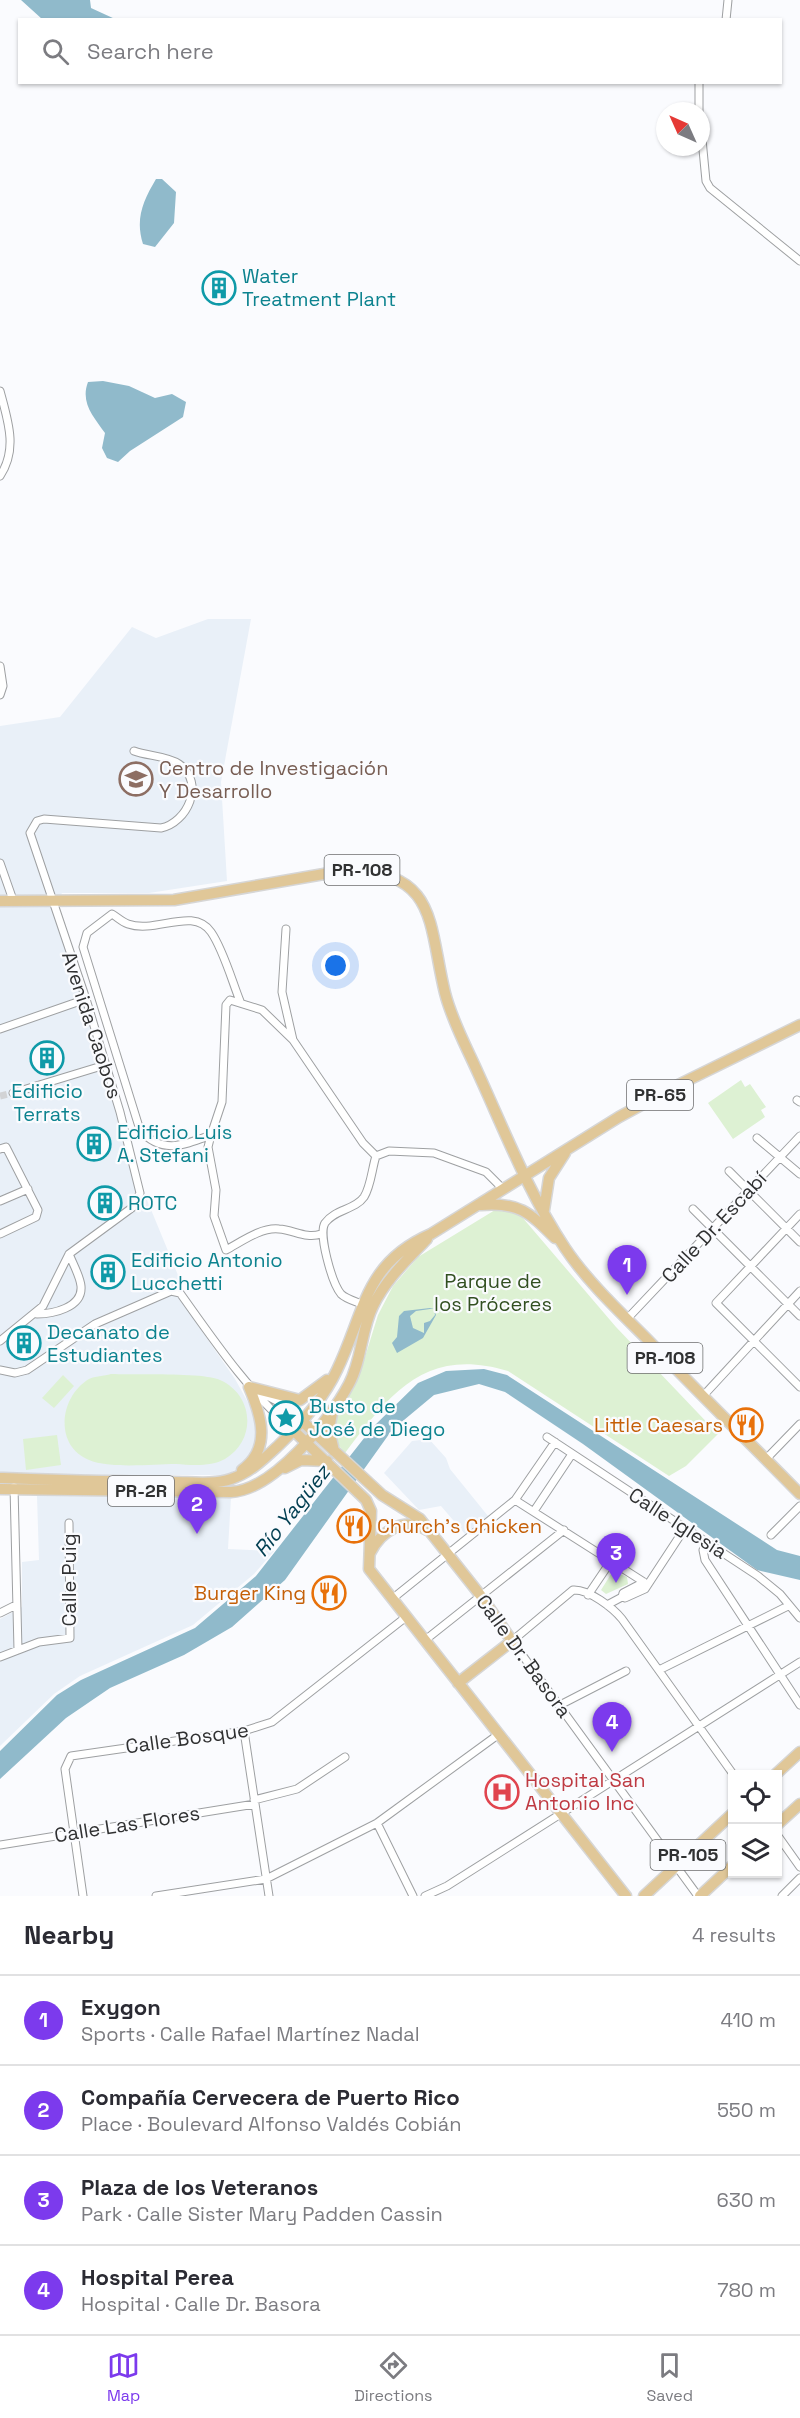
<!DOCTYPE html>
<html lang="en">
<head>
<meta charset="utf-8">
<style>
	:root { --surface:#fff; --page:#f2f2f3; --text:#2b2b33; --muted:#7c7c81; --line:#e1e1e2; --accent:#7c3aed }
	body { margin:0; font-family:"Space Grotesk",sans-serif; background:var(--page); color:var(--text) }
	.controls { position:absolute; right:18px; bottom:18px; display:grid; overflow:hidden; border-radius:0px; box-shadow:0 2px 4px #0004 }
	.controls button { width:54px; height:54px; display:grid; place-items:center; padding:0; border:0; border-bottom:2px solid var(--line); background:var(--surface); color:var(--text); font:30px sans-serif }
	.compass { position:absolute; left:656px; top:102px; width:54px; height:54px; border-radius:50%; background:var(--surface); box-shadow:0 2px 4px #0004; rotate:315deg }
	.you { position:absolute; left:336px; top:966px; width:21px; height:21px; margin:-15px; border:4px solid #fff; border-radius:50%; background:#1a73e8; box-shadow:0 0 0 9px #1a73e833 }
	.badge { display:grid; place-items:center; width:39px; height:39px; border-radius:50%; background:var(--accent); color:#fff; font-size:20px; font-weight:700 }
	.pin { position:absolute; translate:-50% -50px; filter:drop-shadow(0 2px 3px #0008) }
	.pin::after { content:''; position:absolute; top:32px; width:21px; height:18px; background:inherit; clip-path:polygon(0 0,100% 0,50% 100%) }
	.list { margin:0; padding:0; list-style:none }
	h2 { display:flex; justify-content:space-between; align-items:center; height:78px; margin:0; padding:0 24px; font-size:26px }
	h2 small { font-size:20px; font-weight:400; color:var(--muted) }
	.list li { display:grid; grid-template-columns:39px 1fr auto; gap:18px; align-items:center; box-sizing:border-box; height:90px; padding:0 24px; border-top:2px solid var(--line) }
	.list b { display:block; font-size:22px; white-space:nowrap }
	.list p { margin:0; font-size:20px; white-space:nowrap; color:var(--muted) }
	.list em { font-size:20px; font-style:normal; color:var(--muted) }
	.icon { flex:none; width:33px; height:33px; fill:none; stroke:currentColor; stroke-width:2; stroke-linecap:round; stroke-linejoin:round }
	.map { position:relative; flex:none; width:800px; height:1896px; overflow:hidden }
	.search { position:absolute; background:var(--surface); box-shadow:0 2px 4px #0004; left:18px; right:18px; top:18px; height:66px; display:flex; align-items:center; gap:15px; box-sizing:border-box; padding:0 21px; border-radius:0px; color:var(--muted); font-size:22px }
	.sheet { height:438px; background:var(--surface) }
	nav { display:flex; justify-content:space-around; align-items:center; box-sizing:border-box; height:84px; border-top:2px solid var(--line); background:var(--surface); font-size:16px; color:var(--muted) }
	nav a { display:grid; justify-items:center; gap:3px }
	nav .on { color:var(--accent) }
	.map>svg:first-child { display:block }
	.built { fill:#e9f0f8 }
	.green { fill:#ddf1d3 }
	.water { fill:#90bacb; fill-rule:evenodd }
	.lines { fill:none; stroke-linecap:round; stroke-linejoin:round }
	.minor-tunnel { stroke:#d2d3d5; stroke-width:7; stroke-dasharray:7 3.5; stroke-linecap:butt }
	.minor-casing { stroke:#9ea0a2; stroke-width:9 }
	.primary-casing { stroke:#d6d6d6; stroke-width:13 }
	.minor { stroke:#fff; stroke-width:7 }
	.primary { stroke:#e0c798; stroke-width:10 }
	.labels { text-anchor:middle; stroke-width:4.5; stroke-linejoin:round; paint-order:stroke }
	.shield { fill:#fafbfe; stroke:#6d6e6f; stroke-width:1.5 }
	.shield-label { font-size:18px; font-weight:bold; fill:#303132 }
	.culture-label { font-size:20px; fill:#0d838f; stroke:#fafbfe; text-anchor:start }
	.education-label { font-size:20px; fill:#785e54; stroke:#fafbfe; text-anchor:start }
	.street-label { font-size:20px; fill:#303132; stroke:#fafbfe }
	.park-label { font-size:20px; fill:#325021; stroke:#fafbfe }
	.food-label { font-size:20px; fill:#c56008; stroke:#fafbfe; text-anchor:end }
	.health-label { font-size:20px; fill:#be3a42; stroke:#fafbfe; text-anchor:start }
	.water-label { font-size:21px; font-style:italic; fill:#003e51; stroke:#fafbfe }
</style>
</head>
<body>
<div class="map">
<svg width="800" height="1896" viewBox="0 0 800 1896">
	<rect width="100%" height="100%" fill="#fafbfe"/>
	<path class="built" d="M208 619H251L221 782 227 881 149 893H62L58 899 57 905 145 1195 180 1280 179 1298 235 1379 255 1415V1443L245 1462 228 1475H84L0 1472V726L60 717 132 627 156 638Z
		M429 1439 446 1458 450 1469 488 1516 465 1534 441 1506 419 1510 384 1473 412 1441Z
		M37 1496 231 1497 228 1549 274 1551 254 1574 193 1625 80 1676 54 1694 0 1746V1619L22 1607V1562L39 1560Z"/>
	<path class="green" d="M741 1080 745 1087 750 1084 766 1107 761 1110 765 1117 733 1139 708 1103Z
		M495 1210 508 1211 522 1217 616 1327 718 1434 686 1466 669 1476 508 1371C426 1346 390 1393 345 1453L334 1440 333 1425 360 1373 378 1315 393 1286 418 1257Z
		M111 1374C133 1375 203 1372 220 1380 254 1395 257 1440 225 1459 211 1467 191 1465 176 1464 153 1464 110 1469 89 1460 54 1446 59 1397 89 1379 95 1376 104 1376 111 1374Z
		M63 1375 74 1386 54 1408 42 1398Z
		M57 1435 61 1465 26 1470 23 1439Z
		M613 1571 627 1577 628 1584 606 1594 601 1590Z"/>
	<path class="water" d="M21 0H90L91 8 115 19H42Z
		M156 179H162L176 192 174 223 155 247 143 244C135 219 143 201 156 179Z
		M103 381 129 386 155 398 172 394 186 402 183 417 130 451 118 462 107 458 102 448 105 433C94 417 80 403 88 382Z
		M430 1308 434 1309 436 1315 423 1338 397 1353 392 1343 397 1337 399 1316 404 1311ZM430 1309H434L435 1315 430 1321 424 1323V1333L413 1328 410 1316 416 1311Z
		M484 1369 507 1375 777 1550 800 1556V1580L757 1570 583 1444 505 1392 479 1384 434 1395 392 1430 285 1580 232 1627 184 1655 110 1688 66 1718 0 1779V1751L57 1695 81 1680 195 1628 256 1576 372 1428 418 1383 446 1371Z"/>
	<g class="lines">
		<path class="minor-tunnel" d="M0 1096 13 1093"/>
		<g class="minor-casing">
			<path id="minor" d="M726 20 728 0
				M699 82V111
				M701 129 706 181 710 188 800 261
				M0 391C8 421 18 449 0 476
				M0 666 3 686 0 695
				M0 863 13 900
				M286 929 282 992 293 1040 363 1143 376 1156C372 1168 371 1186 364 1197 355 1210 335 1209 325 1223 318 1234 332 1283 341 1294 347 1300 359 1302 366 1306
				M240 1001C232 981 223 949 211 932 193 906 156 934 128 924 122 922 117 917 112 914L87 933 83 947 140 1130C162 1155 184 1145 211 1135L222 1102 226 1005 230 1000 262 1010 293 1040
				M0 1029 86 999
				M13 1093 105 1065
				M797 1100 800 1102
				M211 1135 208 1147 216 1190 214 1216 226 1250C241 1242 261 1227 279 1229 294 1230 306 1239 321 1234
				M757 1138 800 1174
				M0 1149 6 1147 38 1210 36 1217 0 1234
				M376 1156 389 1151 434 1153 486 1172 503 1189
				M729 1171 800 1242
				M0 1201 28 1189
				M693 1209 800 1316
				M800 1214 716 1303 800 1387
				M37 1314C52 1314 83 1308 81 1286 80 1276 73 1264 69 1254
				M627 1319 800 1136
				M0 1341 43 1306 69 1254 133 1207 140 1193 120 1112 86 999 30 833 37 821 44 819 161 828C187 823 206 783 179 764 168 756 147 756 134 751
				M0 1370 15 1373 27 1370 95 1324 171 1291 180 1293C215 1342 248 1391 294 1431
				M265 1395 286 1406 302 1421
				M703 1396 800 1291
				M547 1437 758 1576 780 1594 800 1618
				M766 1459 800 1424
				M14 1487 18 1650
				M515 1500 647 1584
				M534 1511 572 1454
				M771 1535 800 1506
				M707 1542 703 1550 705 1560 800 1705
				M588 1595 611 1561
				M622 1597 625 1598 645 1589 685 1528
				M392 1599 515 1500 555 1442
				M607 1605 622 1597 623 1593 644 1582
				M0 1613 16 1605
				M424 1641 564 1530
				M0 1657 39 1642 70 1638 69 1523
				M659 1670 788 1606
				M560 1705 626 1671
				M244 1731 269 1896
				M254 1800 297 1789 345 1757
				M377 1823 413 1896
				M778 1836 800 1867
				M0 1845 255 1804
				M83 1896 65 1769 71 1756 244 1731 272 1722 406 1617
				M156 1896 266 1879 377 1823 499 1734
				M425 1896 447 1886 800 1662
				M698 1896 512 1641 573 1590C589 1589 613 1608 622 1619L733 1774
				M782 1896 800 1878"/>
		</g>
		<g class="primary-casing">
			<path id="primary" d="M0 901 174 900 347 870C438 872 428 923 445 993 452 1021 467 1048 478 1073 505 1132 529 1194 565 1248 587 1281 619 1311 647 1339 697 1391 749 1442 800 1494
				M481 1205C519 1202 529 1212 555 1238
				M544 1210 549 1178 565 1153
				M249 1387 300 1400 327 1380
				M332 1413 329 1430 334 1451
				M302 1421 382 1495 420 1519 481 1596 512 1641 458 1683
				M294 1431 366 1500 371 1511 369 1569 626 1896
				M285 1468 301 1460 327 1461
				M242 1470C272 1448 261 1415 249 1387
				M0 1478C58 1480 115 1482 173 1482 191 1482 214 1485 231 1479 251 1472 264 1459 279 1445 301 1424 324 1398 337 1370 365 1312 364 1263 431 1234L619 1117 676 1086 800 1025
				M0 1489 231 1492C274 1490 330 1420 349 1384 362 1360 361 1330 373 1306 386 1279 407 1260 427 1239
				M370 1553C381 1531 404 1516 427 1530
				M776 1774 800 1752
				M778 1824 800 1804
				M644 1896 732 1814
				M700 1896 732 1866"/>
		</g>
		<use href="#minor" class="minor"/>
		<use href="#primary" class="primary"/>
	</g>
	<defs>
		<g id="building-ring" transform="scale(1.725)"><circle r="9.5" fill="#fafbfe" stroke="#0f9aa8" stroke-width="1.5"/><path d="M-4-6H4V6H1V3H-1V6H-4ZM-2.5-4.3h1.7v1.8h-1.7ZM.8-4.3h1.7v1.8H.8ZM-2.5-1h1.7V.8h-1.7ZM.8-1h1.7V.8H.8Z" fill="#0f9aa8"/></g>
		<g id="university-ring" transform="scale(1.725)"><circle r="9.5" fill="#fafbfe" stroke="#8d6e63" stroke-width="1.5"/><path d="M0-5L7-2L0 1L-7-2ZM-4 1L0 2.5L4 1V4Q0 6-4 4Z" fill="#8d6e63"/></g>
		<g id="sight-ring" transform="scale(1.725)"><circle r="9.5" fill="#fafbfe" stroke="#0f9aa8" stroke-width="1.5"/><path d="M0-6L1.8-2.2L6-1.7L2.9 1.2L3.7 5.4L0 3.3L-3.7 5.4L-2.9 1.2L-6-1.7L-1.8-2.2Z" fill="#0f9aa8"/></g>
		<g id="restaurant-ring" transform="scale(1.725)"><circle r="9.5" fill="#fafbfe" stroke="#e8710a" stroke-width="1.5"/><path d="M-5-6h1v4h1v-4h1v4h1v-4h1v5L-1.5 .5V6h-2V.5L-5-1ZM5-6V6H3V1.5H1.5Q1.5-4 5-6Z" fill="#e8710a"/></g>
		<g id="hospital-ring" transform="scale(1.725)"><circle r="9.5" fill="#fafbfe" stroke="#e0444e" stroke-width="1.5"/><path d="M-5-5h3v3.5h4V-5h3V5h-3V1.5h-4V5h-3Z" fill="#e0444e"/></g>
	</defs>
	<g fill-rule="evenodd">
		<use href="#building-ring" x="219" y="288"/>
		<use href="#university-ring" x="136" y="779"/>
		<use href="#building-ring" x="47" y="1058"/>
		<use href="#building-ring" x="94" y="1144"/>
		<use href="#building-ring" x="105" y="1203"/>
		<use href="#building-ring" x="108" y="1272"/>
		<use href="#building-ring" x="24" y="1343"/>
		<use href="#sight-ring" x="286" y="1418"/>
		<use href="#restaurant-ring" x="746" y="1425"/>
		<use href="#restaurant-ring" x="354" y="1526"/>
		<use href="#restaurant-ring" x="329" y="1593"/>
		<use href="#hospital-ring" x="502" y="1792"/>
	</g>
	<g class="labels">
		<g class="shield">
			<rect x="324.5" y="855" width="75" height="30" rx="4.5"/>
			<rect x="627" y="1080" width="66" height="30" rx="4.5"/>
			<rect x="627.5" y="1343" width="75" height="30" rx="4.5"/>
			<rect x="108" y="1476" width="66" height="30" rx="4.5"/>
			<rect x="650.5" y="1840" width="75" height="30" rx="4.5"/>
		</g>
		<g class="shield-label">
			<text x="362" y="876">PR-108</text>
			<text x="660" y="1101">PR-65</text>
			<text x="665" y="1364">PR-108</text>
			<text x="141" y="1497">PR-2R</text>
			<text x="688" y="1861">PR-105</text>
		</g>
		<g class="culture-label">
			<text x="242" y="283">Water<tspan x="242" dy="23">Treatment Plant</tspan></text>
			<text x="47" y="1098" text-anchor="middle">Edificio<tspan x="47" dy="23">Terrats</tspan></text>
			<text x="117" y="1139">Edificio Luis<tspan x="117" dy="23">A. Stefani</tspan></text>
			<text x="128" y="1210">ROTC</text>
			<text x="131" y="1267">Edificio Antonio<tspan x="131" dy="23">Lucchetti</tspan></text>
			<text x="47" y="1339">Decanato de<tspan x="47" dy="23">Estudiantes</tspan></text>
			<text x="309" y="1413">Busto de<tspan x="309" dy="23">José de Diego</tspan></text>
		</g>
		<g class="education-label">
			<text x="159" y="775">Centro de Investigación<tspan x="159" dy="23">Y Desarrollo</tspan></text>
		</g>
		<g class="street-label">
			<text transform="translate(92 1025) rotate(72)" y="7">Avenida Caobos</text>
			<text transform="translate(714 1227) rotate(-47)" y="7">Calle Dr. Escabí</text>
			<text transform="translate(678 1523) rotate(33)" y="7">Calle Iglesia</text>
			<text transform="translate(69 1580) rotate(-90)" y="7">Calle Puig</text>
			<text transform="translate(524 1656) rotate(54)" y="7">Calle Dr. Basora</text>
			<text transform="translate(187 1738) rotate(-8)" y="7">Calle Bosque</text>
			<text transform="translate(127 1824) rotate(-9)" y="7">Calle Las Flores</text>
		</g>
		<g class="park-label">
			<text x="493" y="1288">Parque de<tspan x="493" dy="23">los Próceres</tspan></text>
		</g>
		<g class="food-label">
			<text x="723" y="1432">Little Caesars</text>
			<text x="377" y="1533" text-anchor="start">Church's Chicken</text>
			<text x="306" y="1600">Burger King</text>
		</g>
		<g class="health-label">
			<text x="525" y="1787">Hospital San<tspan x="525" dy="23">Antonio Inc</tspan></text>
		</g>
		<g class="water-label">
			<text transform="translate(292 1511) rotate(-52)" y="7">Río Yagüez</text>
		</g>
	</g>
</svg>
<div class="controls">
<button><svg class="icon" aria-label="locate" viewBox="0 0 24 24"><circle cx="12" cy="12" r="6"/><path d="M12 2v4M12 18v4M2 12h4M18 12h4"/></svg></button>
<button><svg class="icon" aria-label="layers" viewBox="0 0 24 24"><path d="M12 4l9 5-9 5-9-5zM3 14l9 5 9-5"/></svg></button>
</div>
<svg class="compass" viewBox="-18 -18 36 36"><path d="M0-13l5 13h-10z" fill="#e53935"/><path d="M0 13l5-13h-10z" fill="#7c7c81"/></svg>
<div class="you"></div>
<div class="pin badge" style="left:627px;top:1295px">1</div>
<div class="pin badge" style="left:197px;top:1534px">2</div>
<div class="pin badge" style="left:616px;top:1583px">3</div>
<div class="pin badge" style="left:612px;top:1752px">4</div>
<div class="search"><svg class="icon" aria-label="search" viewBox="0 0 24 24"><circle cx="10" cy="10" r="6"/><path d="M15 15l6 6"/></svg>Search here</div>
</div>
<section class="sheet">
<h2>Nearby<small>4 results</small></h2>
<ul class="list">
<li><span class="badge">1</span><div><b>Exygon</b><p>Sports · Calle Rafael Martínez Nadal</p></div><em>410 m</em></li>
<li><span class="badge">2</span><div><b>Compañía Cervecera de Puerto Rico</b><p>Place · Boulevard Alfonso Valdés Cobián</p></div><em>550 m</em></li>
<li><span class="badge">3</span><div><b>Plaza de los Veteranos</b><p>Park · Calle Sister Mary Padden Cassin</p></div><em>630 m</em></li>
<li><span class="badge">4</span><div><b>Hospital Perea</b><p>Hospital · Calle Dr. Basora</p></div><em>780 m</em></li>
</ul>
</section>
<nav>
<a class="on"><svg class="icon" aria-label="map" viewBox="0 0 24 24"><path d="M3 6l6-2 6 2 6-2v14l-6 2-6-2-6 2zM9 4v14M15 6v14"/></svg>Map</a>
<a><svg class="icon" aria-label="directions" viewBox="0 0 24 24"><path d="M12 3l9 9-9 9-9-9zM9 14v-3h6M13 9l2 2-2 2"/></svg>Directions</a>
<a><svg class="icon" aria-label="saved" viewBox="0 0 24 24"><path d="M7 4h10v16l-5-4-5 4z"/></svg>Saved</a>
</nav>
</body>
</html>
